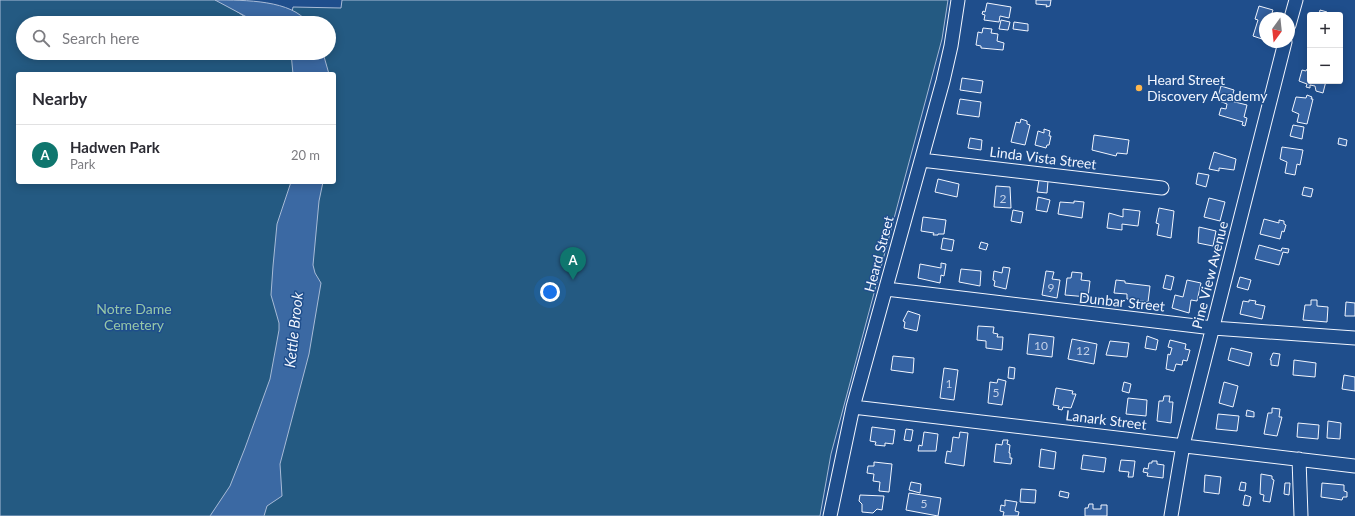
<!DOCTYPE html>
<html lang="en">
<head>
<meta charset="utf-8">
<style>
	:root { --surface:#fff; --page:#f7f7f7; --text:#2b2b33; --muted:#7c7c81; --line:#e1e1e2; --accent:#0f766e }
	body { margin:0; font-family:Lato,sans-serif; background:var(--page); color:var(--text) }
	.controls { position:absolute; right:12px; top:12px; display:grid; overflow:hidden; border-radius:4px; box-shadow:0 2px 10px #0003 }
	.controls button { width:36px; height:36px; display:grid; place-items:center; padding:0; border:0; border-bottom:1px solid var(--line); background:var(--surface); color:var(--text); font:20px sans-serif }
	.compass { position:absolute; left:1259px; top:12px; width:36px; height:36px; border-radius:50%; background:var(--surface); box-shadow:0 2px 10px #0003; rotate:195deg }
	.you { position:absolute; left:550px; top:292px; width:14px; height:14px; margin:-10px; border:3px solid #fff; border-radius:50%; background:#1a73e8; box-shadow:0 0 0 6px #1a73e833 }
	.badge { display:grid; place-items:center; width:26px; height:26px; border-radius:50%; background:var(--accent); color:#fff; font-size:13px; font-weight:700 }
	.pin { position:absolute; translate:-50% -33px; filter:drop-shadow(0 1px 2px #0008) }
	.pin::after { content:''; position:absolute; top:21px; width:14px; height:12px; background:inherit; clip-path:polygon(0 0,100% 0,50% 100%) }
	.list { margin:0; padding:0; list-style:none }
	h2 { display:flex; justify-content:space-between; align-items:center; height:52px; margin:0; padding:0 16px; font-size:17px }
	h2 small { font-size:13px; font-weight:400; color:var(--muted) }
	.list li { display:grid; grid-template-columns:26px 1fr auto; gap:12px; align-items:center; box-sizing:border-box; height:60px; padding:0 16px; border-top:1px solid var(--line) }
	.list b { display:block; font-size:15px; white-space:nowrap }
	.list p { margin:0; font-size:13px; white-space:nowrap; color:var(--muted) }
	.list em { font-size:13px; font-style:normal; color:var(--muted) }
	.icon { flex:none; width:22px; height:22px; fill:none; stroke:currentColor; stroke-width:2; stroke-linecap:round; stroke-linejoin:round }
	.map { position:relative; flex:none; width:1355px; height:516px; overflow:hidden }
	.search { position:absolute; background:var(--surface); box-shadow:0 2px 10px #0003; left:16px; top:16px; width:320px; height:44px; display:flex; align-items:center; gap:10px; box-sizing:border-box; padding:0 14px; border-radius:22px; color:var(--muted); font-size:15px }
	.panel { position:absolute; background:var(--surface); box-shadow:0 2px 10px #0003; left:16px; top:72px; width:320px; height:112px; border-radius:4px }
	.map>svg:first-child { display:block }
	.green { fill:#245a82; stroke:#a8bbd7; fill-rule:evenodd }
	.water { fill:#3b69a3; stroke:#a8bbd7 }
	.building { fill:#3563a3; stroke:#f2f6ff }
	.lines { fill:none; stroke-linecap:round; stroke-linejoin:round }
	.minor-casing { stroke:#f2f6ff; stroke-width:15 }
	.minor { stroke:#1f4e8c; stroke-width:13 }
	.poi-dot { fill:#ffb74d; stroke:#1f4e8c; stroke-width:1.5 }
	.labels { text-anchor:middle; stroke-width:3; stroke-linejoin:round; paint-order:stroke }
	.number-label { font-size:12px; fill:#c3d1e8 }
	.poi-label { font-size:14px; fill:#f2f6ff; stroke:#1f4e8c; text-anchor:start }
	.street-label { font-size:14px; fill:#f2f6ff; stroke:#1f4e8c }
	.park-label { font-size:14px; fill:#97c8a6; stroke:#1f4e8c }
	.water-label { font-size:15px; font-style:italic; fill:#f2f6ff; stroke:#1f4e8c }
</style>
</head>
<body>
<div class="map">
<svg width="1355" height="516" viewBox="0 0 1355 516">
	<rect width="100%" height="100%" fill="#1f4e8c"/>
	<path class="green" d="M0 0H220L254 23H23V53H329V23H290L293 7 341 8 342 0H948L942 39 831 454 820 516H0ZM18 74H334V182H18Z"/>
	<path class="water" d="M215 0C245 0 292 0 308 23H258Z
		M291 53H323L329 74H293Z
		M291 182H323L319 201 313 265 315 273 321 283 309 354 280 464 282 496 267 506 264 516H210L230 486 245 448 270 379 279 330V323L271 295 273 266 277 224Z"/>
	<path class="building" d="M1036 0H1051L1050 6 1046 7 1047 5 1036 4Z
		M987 3 1011 7 1009 18 1000 16 999 22 984 20 985 15 982 14 983 11 985 12Z
		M1259 6 1273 10 1272 13 1277 15 1276 18H1265V40L1253 36 1258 20 1255 19Z
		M1320 10 1327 12 1326 15H1315L1316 13 1319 15Z
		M1001 20 1010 22 1008 30 999 29Z
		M1014 22 1028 24V31L1013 29Z
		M983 28 992 29 991 33 998 34 997 41 1004 43 1003 50 981 48V46L976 45 978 32 982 33Z
		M1307 69 1310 70V81H1326L1323 93 1316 91 1315 86 1310 85V88L1306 87 1307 84 1299 81 1302 70 1306 71Z
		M962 78 983 81 981 93 960 90Z
		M1221 86 1234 90 1231 101 1247 105 1244 117 1247 118 1245 126 1242 125 1243 122 1219 115 1221 108 1226 109 1227 104 1217 100Z
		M1307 95 1312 97 1311 99H1313L1307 124 1297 122 1299 114 1292 111 1296 97 1306 98Z
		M960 99 981 102 979 117 957 114Z
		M1021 119 1027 121V124L1030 125 1025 145 1011 142 1016 122 1020 123Z
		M1293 125 1304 127 1302 139 1290 136Z
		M1044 129 1050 131 1049 136H1051L1049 145H1047L1046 148 1035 145 1038 131 1044 133Z
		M1094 135 1129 140 1127 154 1117 153 1116 156 1092 150Z
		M970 138 982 140 981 150 968 148Z
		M1339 138 1347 140 1346 146 1338 144Z
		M1282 147 1303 150 1300 165 1297 164 1295 175 1285 173 1287 162 1280 159Z
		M1214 152 1236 159 1234 170 1219 168V171L1209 169Z
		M1198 173 1209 175 1206 187 1196 184Z
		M938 179 959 184 957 197 935 192Z
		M1039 180 1048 181 1047 193 1037 192Z
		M996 186 1010 187 1011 208 994 207Z
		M1304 187 1313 189 1311 197 1302 195Z
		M1038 197 1050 200 1047 212 1036 210Z
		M1209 198 1225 202 1220 221 1204 217Z
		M1074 201 1084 202 1082 218 1058 214 1060 202 1074 203Z
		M1159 208 1174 211 1171 238 1157 235 1159 224 1156 223Z
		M1123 209 1140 211 1138 226 1122 224V230L1107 228 1109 213 1123 217Z
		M1013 210 1023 212 1021 223 1011 221Z
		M923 217 946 220 944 234H938V235H933L934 233 921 231Z
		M1264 219 1279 223V220L1284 221V224L1286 225 1284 232 1282 231 1280 239 1260 234Z
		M1199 227 1216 231 1213 246 1198 243Z
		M943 238 954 240 952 251 941 249Z
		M981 242 988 244 986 250 979 248Z
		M1259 245 1281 251 1282 248 1289 249 1288 253 1283 252 1279 265 1255 259Z
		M941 263 946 264 944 276 941 275 940 283 918 278 920 264 941 268Z
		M1003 267 1010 268 1006 289 994 286 995 281 993 280 994 271 1002 273Z
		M961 269 981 271 980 286 959 282Z
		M1046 271 1054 272 1052 279 1060 280 1057 298 1042 295Z
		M1072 272 1082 273 1081 280 1090 281 1088 297 1065 295 1067 278H1071Z
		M1166 275 1174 277 1171 290 1163 288Z
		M1240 277 1251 280 1248 290 1237 287Z
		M1116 280 1125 281V283L1150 286 1148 302 1127 299V294L1114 293Z
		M1187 280 1201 283 1197 301 1191 300 1189 313 1172 308 1175 295 1183 297Z
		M1249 300 1256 301 1255 304 1265 306 1262 319 1240 314 1243 301 1249 302Z
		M1311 300H1317V306L1328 307 1327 322 1303 320 1305 305H1311Z
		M1346 302 1355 303V316H1345Z
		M908 311 920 315 917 331 904 328 905 322 903 321Z
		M978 326 994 327 993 333 998 334 997 337H1003L1002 350 986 348V341L977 340Z
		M1029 334 1054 337 1052 357 1027 354Z
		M1147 336 1158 340 1156 350 1145 348Z
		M1072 339 1097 344 1094 364 1068 359Z
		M1170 340 1186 344 1185 349 1190 350 1187 361 1183 360 1182 365 1176 364 1174 371 1166 369 1168 354 1170 355 1172 348 1168 347Z
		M1110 341 1129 343 1127 357 1106 355Z
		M1231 348 1252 353 1249 366 1228 360Z
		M1273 353 1280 354 1278 366 1271 365V360H1270Z
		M893 356 914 358 913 373 891 370Z
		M1294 360 1316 363 1315 377 1293 375Z
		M1009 367 1015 368 1014 379 1008 378Z
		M944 368 958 370 954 400 940 398Z
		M1344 375 1355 377V391L1342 389Z
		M998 379 1006 381 1002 405 988 403 990 382 997 383Z
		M1124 382 1131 384 1129 393 1122 391Z
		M1224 382 1238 386 1233 407 1219 403Z
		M1056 388 1073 391 1072 394H1076L1071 408 1063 407 1062 410 1058 409 1059 406 1053 405Z
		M1164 396H1170L1169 402H1173L1171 423 1157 421 1159 401H1163Z
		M1128 398 1147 400 1146 416 1126 414Z
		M1272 408 1280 409 1279 417H1282L1277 436 1264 434 1268 413H1272Z
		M1247 410 1254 412V417L1246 416Z
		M1218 414 1239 416 1237 431 1216 429Z
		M1328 421 1341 423 1340 439 1327 438Z
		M1298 423 1319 425 1318 439 1297 437Z
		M872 427 895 430 893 444 885 443V446L875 445 876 442 870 441Z
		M906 429 913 430 911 441 904 440Z
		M924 432 938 434 936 451H918L919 445 922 446Z
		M960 432 968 433 964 466 945 463 947 451 951 452 953 437 959 438Z
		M1003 440H1008L1007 444 1010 445 1009 453H1010V458H1012L1011 464 994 462 996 444 1002 445Z
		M1041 449 1056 452 1054 469 1039 467Z
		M1083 455 1106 458 1104 472 1081 469Z
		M1121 460 1135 461 1133 477H1128L1129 472 1119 471Z
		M1152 461H1157V464L1164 465 1163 478 1147 476 1148 473 1143 472 1144 468 1148 469 1149 463H1152Z
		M874 462 892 464 889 492 879 491 880 482 873 481 874 474 867 473 868 466H874Z
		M1261 474 1272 476V479L1274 480 1270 502 1263 501 1264 495 1260 494Z
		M1205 475 1221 477 1219 494 1204 492Z
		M911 482 921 484 920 493 909 490Z
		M1241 482 1246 483 1245 491 1239 490Z
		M1285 483H1290L1289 495 1284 494Z
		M1322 483 1344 485V491L1347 492V497H1343L1342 500 1321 497Z
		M1021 489 1036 490 1035 503 1020 502Z
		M1060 491 1069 493 1068 498 1059 496Z
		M909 493 941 498 938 516 906 510Z
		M860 495 884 496 882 510 877 509 873 513 862 512V504L859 501Z
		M1245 495 1251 497 1249 506 1243 505Z
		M1005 500 1017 502 1015 511 1019 512 1018 516H1003L1004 512 1000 511 1001 505 1005 506Z
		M1089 504H1093V509H1101V505H1107V516H1085V508H1088Z"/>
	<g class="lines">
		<g class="minor-casing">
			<path id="minor" d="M1289 25 1296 0
				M921 160 1162 188
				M886 289 1213 328 1355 338
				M853 407 1355 466
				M1299 459 1301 516
				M830 516 853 407 943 81 951 46 958 0
				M1171 516 1183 445 1285 42"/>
		</g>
		<use href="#minor" class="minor"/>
	</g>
	<circle class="poi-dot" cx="1139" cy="88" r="4"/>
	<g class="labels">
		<g class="number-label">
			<text x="1003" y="203">2</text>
			<text x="1051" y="292">9</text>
			<text x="1041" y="350">10</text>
			<text x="1083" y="355">12</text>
			<text x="949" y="388">1</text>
			<text x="996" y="397">5</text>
			<text x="924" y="508">5</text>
		</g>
		<g class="poi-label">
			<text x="1147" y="85">Heard Street<tspan x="1147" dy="16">Discovery Academy</tspan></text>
		</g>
		<g class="street-label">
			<text transform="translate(1043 158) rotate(7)" y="5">Linda Vista Street</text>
			<text transform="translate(879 254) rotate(-75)" y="5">Heard Street</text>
			<text transform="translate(1210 275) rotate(-76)" y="5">Pine View Avenue</text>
			<text transform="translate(1122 302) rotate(6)" y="5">Dunbar Street</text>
			<text transform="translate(1106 420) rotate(7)" y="5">Lanark Street</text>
		</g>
		<g class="park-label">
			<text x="134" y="314">Notre Dame<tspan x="134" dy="16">Cemetery</tspan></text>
		</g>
		<g class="water-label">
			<text transform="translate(294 330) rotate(-84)" y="5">Kettle Brook</text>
		</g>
	</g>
</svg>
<div class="controls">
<button>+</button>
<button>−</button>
</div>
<svg class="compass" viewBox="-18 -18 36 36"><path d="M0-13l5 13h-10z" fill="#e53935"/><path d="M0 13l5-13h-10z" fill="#7c7c81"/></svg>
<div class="you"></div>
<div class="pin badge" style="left:573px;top:280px">A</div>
<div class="search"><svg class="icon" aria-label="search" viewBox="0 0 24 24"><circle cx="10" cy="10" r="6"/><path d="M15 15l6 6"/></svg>Search here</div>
<section class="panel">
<h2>Nearby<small></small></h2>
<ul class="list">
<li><span class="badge">A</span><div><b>Hadwen Park</b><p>Park</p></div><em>20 m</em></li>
</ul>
</section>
</div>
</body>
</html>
